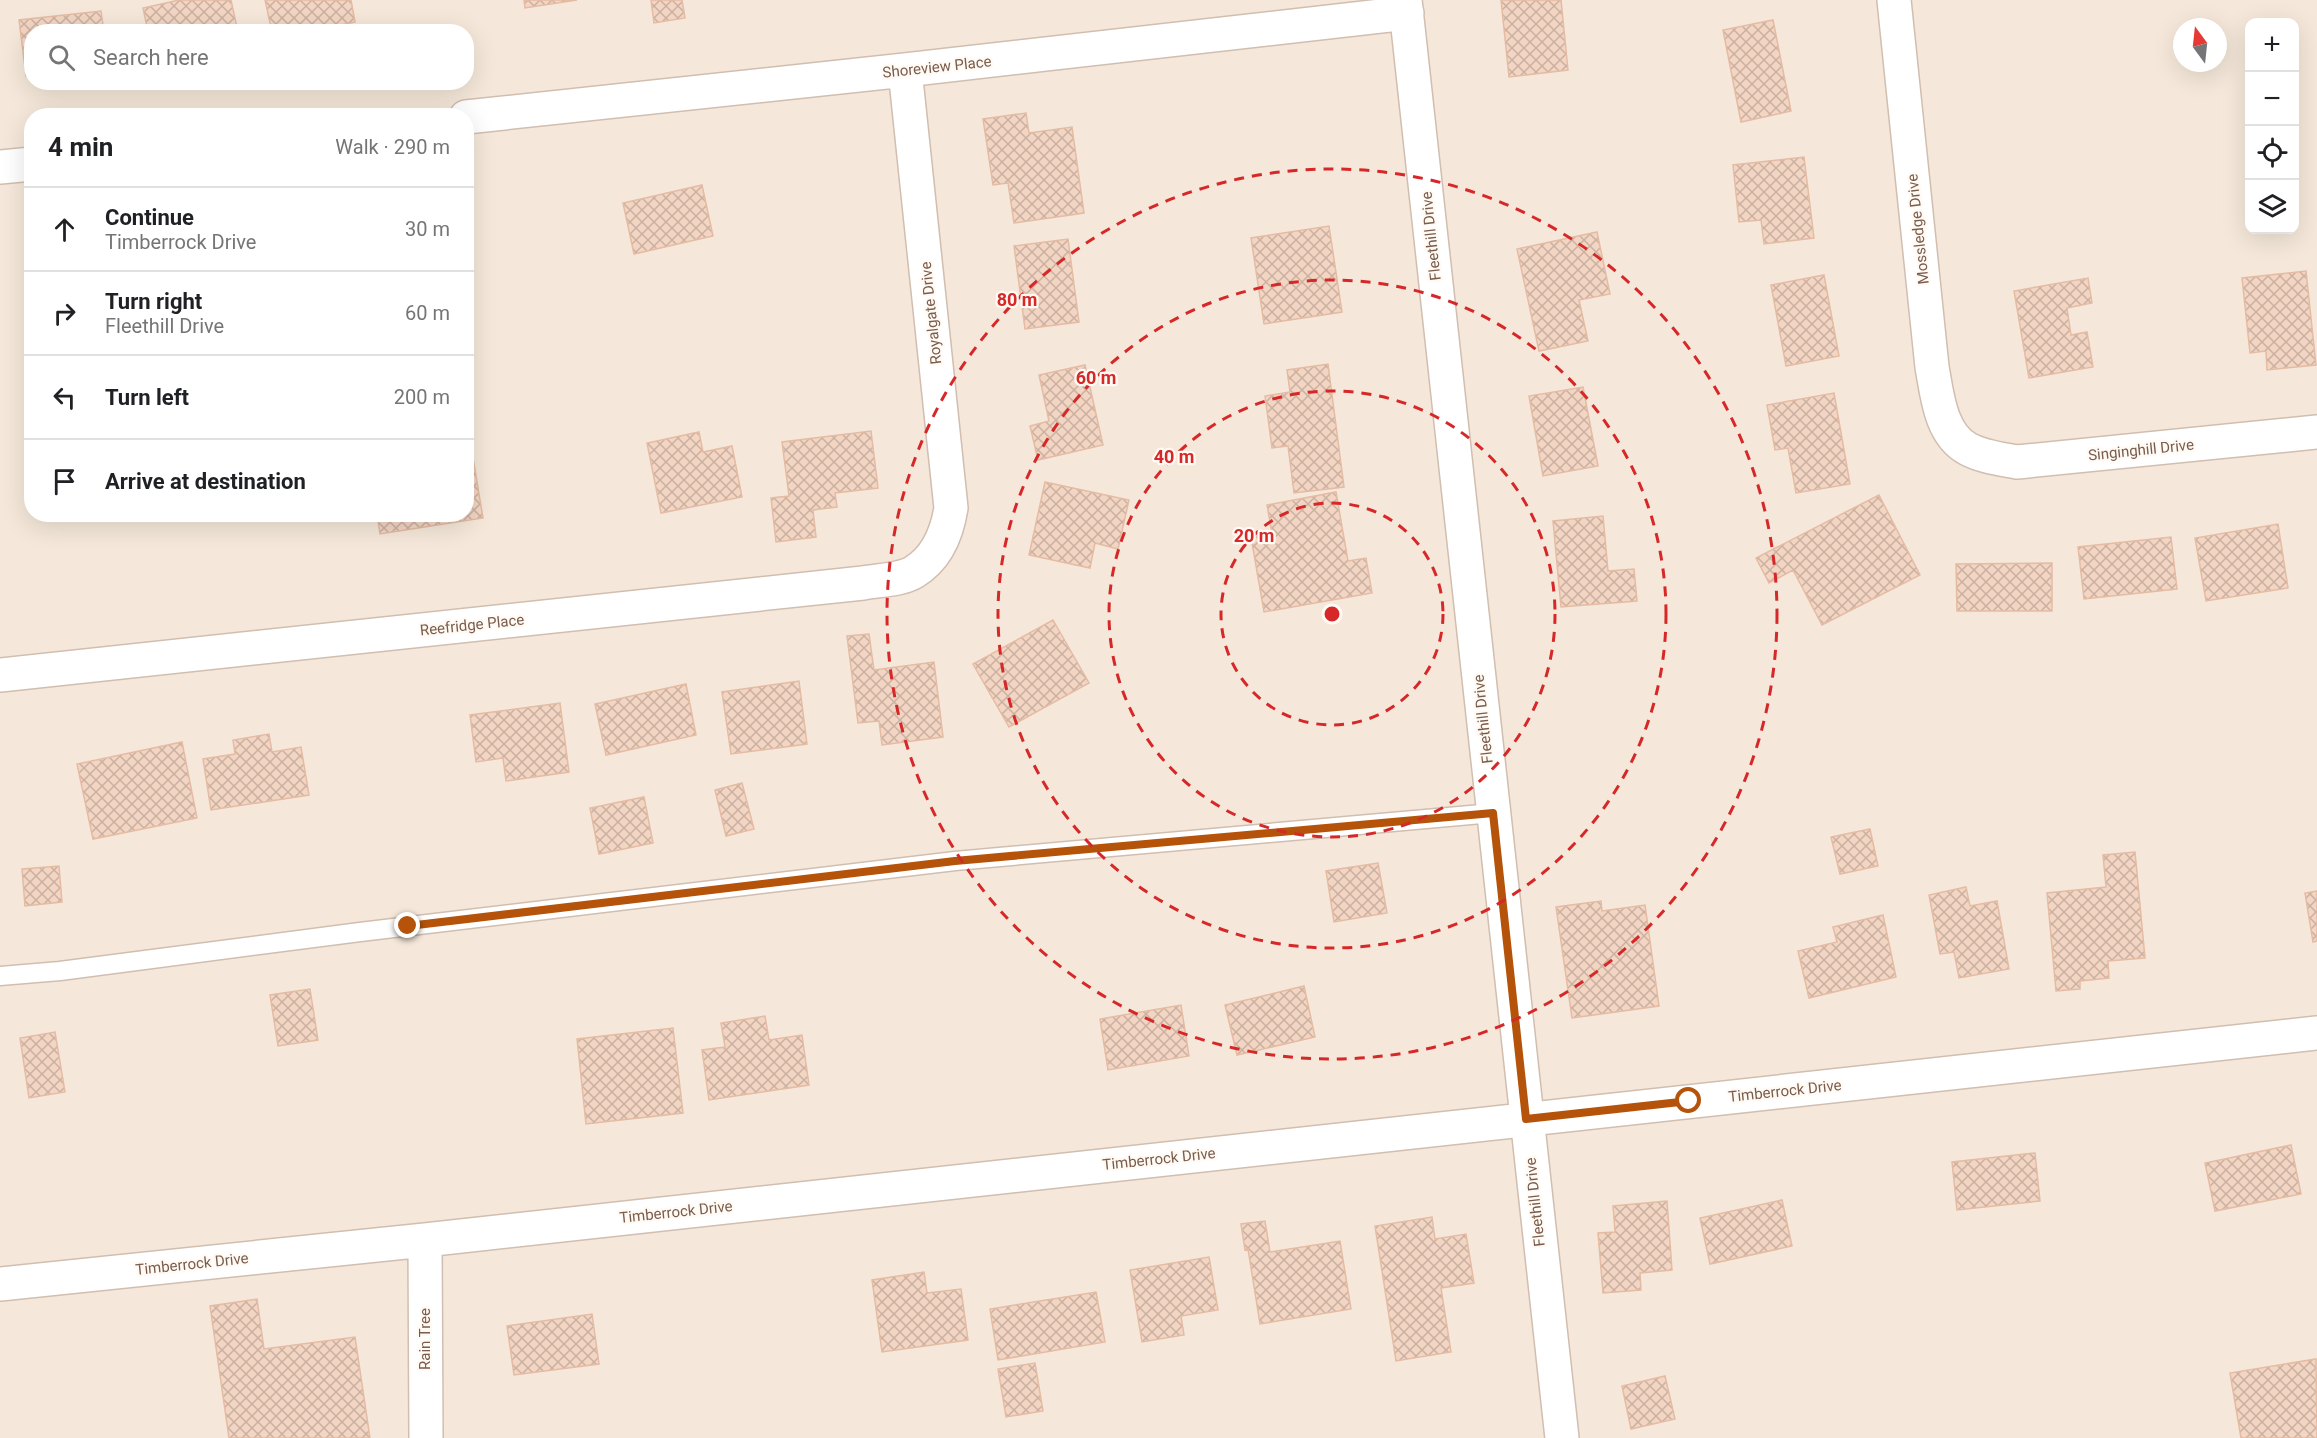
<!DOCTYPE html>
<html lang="en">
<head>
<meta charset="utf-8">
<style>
	:root { --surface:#fff; --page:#f6f6f6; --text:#202124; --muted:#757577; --line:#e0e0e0 }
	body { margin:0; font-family:Roboto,sans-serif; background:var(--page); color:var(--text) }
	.controls { position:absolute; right:18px; top:18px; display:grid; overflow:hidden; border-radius:12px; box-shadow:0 6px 24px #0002 }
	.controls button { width:54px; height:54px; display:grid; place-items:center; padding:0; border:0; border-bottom:2px solid var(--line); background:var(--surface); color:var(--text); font:30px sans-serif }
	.compass { position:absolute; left:2173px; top:18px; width:54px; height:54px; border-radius:50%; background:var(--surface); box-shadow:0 6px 24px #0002; rotate:345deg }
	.stop { position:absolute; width:18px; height:18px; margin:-14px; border:4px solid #b45309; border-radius:50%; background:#fff }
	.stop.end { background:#b45309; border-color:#fff; box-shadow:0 2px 6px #0008 }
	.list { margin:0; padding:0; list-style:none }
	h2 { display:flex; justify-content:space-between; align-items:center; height:78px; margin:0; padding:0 24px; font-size:26px }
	h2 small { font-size:20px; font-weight:400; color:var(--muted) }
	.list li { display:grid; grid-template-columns:39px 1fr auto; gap:18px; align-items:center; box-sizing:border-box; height:84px; padding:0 24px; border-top:2px solid var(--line) }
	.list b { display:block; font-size:22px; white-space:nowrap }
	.list p { margin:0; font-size:20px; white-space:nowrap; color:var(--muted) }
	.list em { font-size:20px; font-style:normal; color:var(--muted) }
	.icon { flex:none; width:33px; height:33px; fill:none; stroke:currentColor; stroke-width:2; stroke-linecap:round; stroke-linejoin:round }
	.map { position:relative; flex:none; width:2317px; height:1438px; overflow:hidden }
	.search { position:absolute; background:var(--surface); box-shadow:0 6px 24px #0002; left:24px; top:24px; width:450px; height:66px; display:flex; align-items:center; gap:15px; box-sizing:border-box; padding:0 21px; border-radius:24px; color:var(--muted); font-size:22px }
	.panel { position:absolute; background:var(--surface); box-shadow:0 6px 24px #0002; left:24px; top:108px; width:450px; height:414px; border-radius:24px }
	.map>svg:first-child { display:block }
	.residential { fill:#f5e8da; fill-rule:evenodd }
	.building { fill:url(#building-cross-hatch); stroke:#e6bba3; stroke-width:1.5 }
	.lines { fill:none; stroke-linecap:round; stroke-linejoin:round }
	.service-casing { stroke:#d1beb0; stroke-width:21 }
	.minor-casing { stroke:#d1beb0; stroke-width:36 }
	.service { stroke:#fff; stroke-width:18 }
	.minor { stroke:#fff; stroke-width:33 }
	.route { stroke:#b45309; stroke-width:8 }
	.ring { fill:none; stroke:#d62828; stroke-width:3; stroke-dasharray:10 8 }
	.labels { text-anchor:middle; stroke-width:4.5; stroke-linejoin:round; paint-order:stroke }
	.street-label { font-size:15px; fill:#7a5c4d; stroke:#fffaf3 }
	.centre { fill:#d62828; stroke:#fffaf3; stroke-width:3 }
	.ring-label { font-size:18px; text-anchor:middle; font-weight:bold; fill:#d62828; stroke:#fffaf3; stroke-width:4.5; stroke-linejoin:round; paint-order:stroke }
</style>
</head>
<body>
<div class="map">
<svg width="2317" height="1438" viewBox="0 0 2317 1438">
	<defs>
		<pattern id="building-cross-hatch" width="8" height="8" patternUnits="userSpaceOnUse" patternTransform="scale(1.5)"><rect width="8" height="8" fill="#f3d5c3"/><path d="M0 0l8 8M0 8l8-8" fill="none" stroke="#cab0a1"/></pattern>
	</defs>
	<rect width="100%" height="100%" fill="#fdf6ec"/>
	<path class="residential" d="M0 0H2317V1438H0ZM2250 22H2294V230H2250ZM2182 27H2218V63H2182ZM32 32H466V82H32ZM32 116H466V514H32Z"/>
	<path class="building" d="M179 0H231L238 32H148L143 8Z
		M265 0H351L355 22 309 32H272Z
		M524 0H577L525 8Z
		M651 0H682L685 18 654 23Z
		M1501 0H1561L1568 70 1509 77Z
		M101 11 104 32H32V75L26 76 19 20Z
		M1773 20 1791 111 1741 122 1723 30Z
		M1026 113 1029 133 1072 127 1084 213 1014 223 1008 183 993 185 983 119Z
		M1804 157 1814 238 1764 244 1761 220 1739 222 1733 165Z
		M702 185 713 236 634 254 623 203Z
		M1329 226 1342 312 1264 324 1251 238Z
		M1597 232 1610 294 1579 300 1588 341 1539 351 1517 249Z
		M1068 239 1079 322 1025 329 1014 246Z
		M2306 271 2316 365 2267 370 2266 351 2250 353 2242 278Z
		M1824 275 1839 356 1786 366 1771 285Z
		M2088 278 2092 303 2067 308 2071 335 2087 332 2093 367 2029 378 2014 291Z
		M1328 364 1344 487 1294 493 1288 446 1272 448 1265 396 1290 392 1287 370Z
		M1085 365 1103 445 1038 460 1030 426 1049 421 1039 375Z
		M1583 387 1598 466 1543 476 1529 396Z
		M1834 393 1850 484 1796 493 1788 448 1775 450 1767 405Z
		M468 428 483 518 380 534 377 514H466V429Z
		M871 431 878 488 835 493 837 507 813 510 816 537 776 542 771 498 789 496 782 442Z
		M699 432 703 452 732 446 742 497 661 513 647 443Z
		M1045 482 1129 500 1118 549 1095 543 1090 568 1029 555Z
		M1336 492 1348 561 1366 558 1372 593 1264 612 1251 537 1272 533 1267 505Z
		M1879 495 1920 575 1822 625 1793 570 1769 583 1756 558Z
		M1603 516 1608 571 1634 569 1637 601 1561 607 1553 521Z
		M2278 524 2288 588 2206 601 2195 538Z
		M2171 537 2177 589 2084 599 2078 547Z
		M2052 563V611H1957L1956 564Z
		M1053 620 1089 683 1009 727 973 664Z
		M869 634 874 670 934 662 943 737 882 745 879 721 858 723 847 636Z
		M799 681 807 744 731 754 722 692Z
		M686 684 696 735 606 755 595 704Z
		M560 703 569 772 506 781 503 758 476 762 470 715Z
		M269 734 272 752 301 747 309 795 211 810 203 759 235 754 233 740Z
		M182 742 197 818 93 839 77 764Z
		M742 783 754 829 726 836 715 790Z
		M644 797 653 843 599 854 590 808Z
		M1870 829 1878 866 1840 874 1831 837Z
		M2135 852 2145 958 2108 961 2109 978 2080 981V989L2056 991 2047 893 2106 887 2103 855Z
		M1378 863 1387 913 1334 922 1326 871Z
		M59 866 62 902 25 906 22 869Z
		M1966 887 1970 906 1997 901 2009 969 1959 978 1954 952 1940 954 1929 895Z
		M2317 891V941L2313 942 2305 893Z
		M1601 901 1602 911 1645 905 1659 1006 1572 1018 1556 907Z
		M1883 915 1896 977 1809 998 1798 951 1837 942 1833 927Z
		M1304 986 1315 1037 1237 1055 1225 1005Z
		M310 989 318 1040 278 1046 270 995Z
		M1181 1005 1189 1056 1108 1070 1100 1019Z
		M765 1016 769 1040 802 1035 809 1085 709 1100 702 1050 725 1047 721 1023Z
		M673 1028 683 1113 586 1124 577 1039Z
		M55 1032 65 1092 29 1098 20 1038Z
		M2291 1145 2301 1194 2215 1211 2205 1163Z
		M2035 1153 2040 1201 1957 1210 1952 1162Z
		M1782 1200 1792 1246 1710 1264 1700 1218Z
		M1667 1201 1672 1270 1640 1273 1641 1290 1603 1293 1598 1233 1615 1232 1613 1206Z
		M1432 1217 1435 1239 1466 1234 1474 1283 1441 1288 1451 1352 1396 1361 1375 1226Z
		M1265 1221 1270 1252 1340 1241 1351 1309 1260 1324 1248 1249 1245 1250 1241 1224Z
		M1209 1257 1218 1310 1181 1316 1184 1335 1142 1342 1130 1270Z
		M924 1272 927 1293 961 1289 968 1340 882 1352 872 1280Z
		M1096 1292 1105 1342 998 1360 990 1309Z
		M257 1299 264 1349 355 1337 370 1438H229L210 1306Z
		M592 1314 599 1364 514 1375 507 1326Z
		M2316 1359 2317 1438H2241L2230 1373Z
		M1035 1363 1043 1411 1006 1417 998 1369Z
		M1665 1376 1675 1419 1631 1429 1622 1386Z"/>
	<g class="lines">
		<g class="service-casing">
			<path id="service" d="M0 976 60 971 360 932 955 861 1493 813"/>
		</g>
		<g class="minor-casing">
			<path id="minor" d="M1405 0 1562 1438
				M1894 0 1932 367C1937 394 1940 434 1968 449 1983 457 2001 459 2017 462L2317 432
				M466 117 905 70 1407 13
				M0 167 32 164
				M0 675 863 583C879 580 901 580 914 572 937 558 947 533 951 508L905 70
				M425 1240 426 1438
				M0 1284 425 1240 2317 1033"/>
		</g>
		<use href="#service" class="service"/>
		<use href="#minor" class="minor"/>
	</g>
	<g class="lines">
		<path class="route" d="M408 926 955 861 1493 813 1526 1119 1689 1101"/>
	</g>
	<g class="ring">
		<circle cx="1332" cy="614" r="111"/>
		<circle cx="1332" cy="614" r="223"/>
		<circle cx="1332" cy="614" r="334"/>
		<circle cx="1332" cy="614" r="445"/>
	</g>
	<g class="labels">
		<g class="street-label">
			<text transform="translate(937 67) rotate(-6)" y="5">Shoreview Place</text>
			<text transform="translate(1918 229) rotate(-96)" y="5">Mossledge Drive</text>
			<text transform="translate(1431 236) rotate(-96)" y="5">Fleethill Drive</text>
			<text transform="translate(931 313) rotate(-96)" y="5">Royalgate Drive</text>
			<text transform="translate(2141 450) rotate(-6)" y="5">Singinghill Drive</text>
			<text transform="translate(472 625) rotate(-6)" y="5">Reefridge Place</text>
			<text transform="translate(1483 719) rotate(-96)" y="5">Fleethill Drive</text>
			<text transform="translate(1785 1091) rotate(-6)" y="5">Timberrock Drive</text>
			<text transform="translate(1159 1159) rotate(-6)" y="5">Timberrock Drive</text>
			<text transform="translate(1535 1202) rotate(-96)" y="5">Fleethill Drive</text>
			<text transform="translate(676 1212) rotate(-6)" y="5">Timberrock Drive</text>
			<text transform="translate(192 1264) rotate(-6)" y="5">Timberrock Drive</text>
			<text transform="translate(425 1339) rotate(-90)" y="5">Rain Tree</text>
		</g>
	</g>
	<circle cx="1332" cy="614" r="9" class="centre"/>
	<g class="ring-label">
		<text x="1017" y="306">80 m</text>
		<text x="1096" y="384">60 m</text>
		<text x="1174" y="463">40 m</text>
		<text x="1254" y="542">20 m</text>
	</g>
</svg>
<div class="controls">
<button>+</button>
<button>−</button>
<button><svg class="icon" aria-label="locate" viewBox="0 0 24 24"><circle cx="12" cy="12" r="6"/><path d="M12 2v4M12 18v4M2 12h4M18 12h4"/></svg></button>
<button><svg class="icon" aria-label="layers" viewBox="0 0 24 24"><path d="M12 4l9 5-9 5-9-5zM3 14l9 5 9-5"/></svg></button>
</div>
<svg class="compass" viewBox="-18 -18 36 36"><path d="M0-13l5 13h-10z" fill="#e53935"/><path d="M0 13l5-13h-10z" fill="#757577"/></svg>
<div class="stop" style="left:1689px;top:1101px"></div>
<div class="stop end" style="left:408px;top:926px"></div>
<div class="search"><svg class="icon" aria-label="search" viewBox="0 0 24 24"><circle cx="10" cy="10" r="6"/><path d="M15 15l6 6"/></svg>Search here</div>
<section class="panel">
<h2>4 min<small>Walk · 290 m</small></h2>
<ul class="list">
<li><svg class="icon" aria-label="ahead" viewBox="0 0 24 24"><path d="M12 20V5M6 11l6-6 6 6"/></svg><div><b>Continue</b><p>Timberrock Drive</p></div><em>30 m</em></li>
<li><svg class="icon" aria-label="right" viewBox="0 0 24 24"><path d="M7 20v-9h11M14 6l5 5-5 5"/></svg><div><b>Turn right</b><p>Fleethill Drive</p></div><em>60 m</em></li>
<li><svg class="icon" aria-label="left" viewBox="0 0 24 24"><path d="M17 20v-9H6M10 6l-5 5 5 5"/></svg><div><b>Turn left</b></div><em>200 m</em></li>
<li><svg class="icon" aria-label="arrive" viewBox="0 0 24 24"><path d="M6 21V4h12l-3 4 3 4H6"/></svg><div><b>Arrive at destination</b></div></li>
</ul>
</section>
</div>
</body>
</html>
